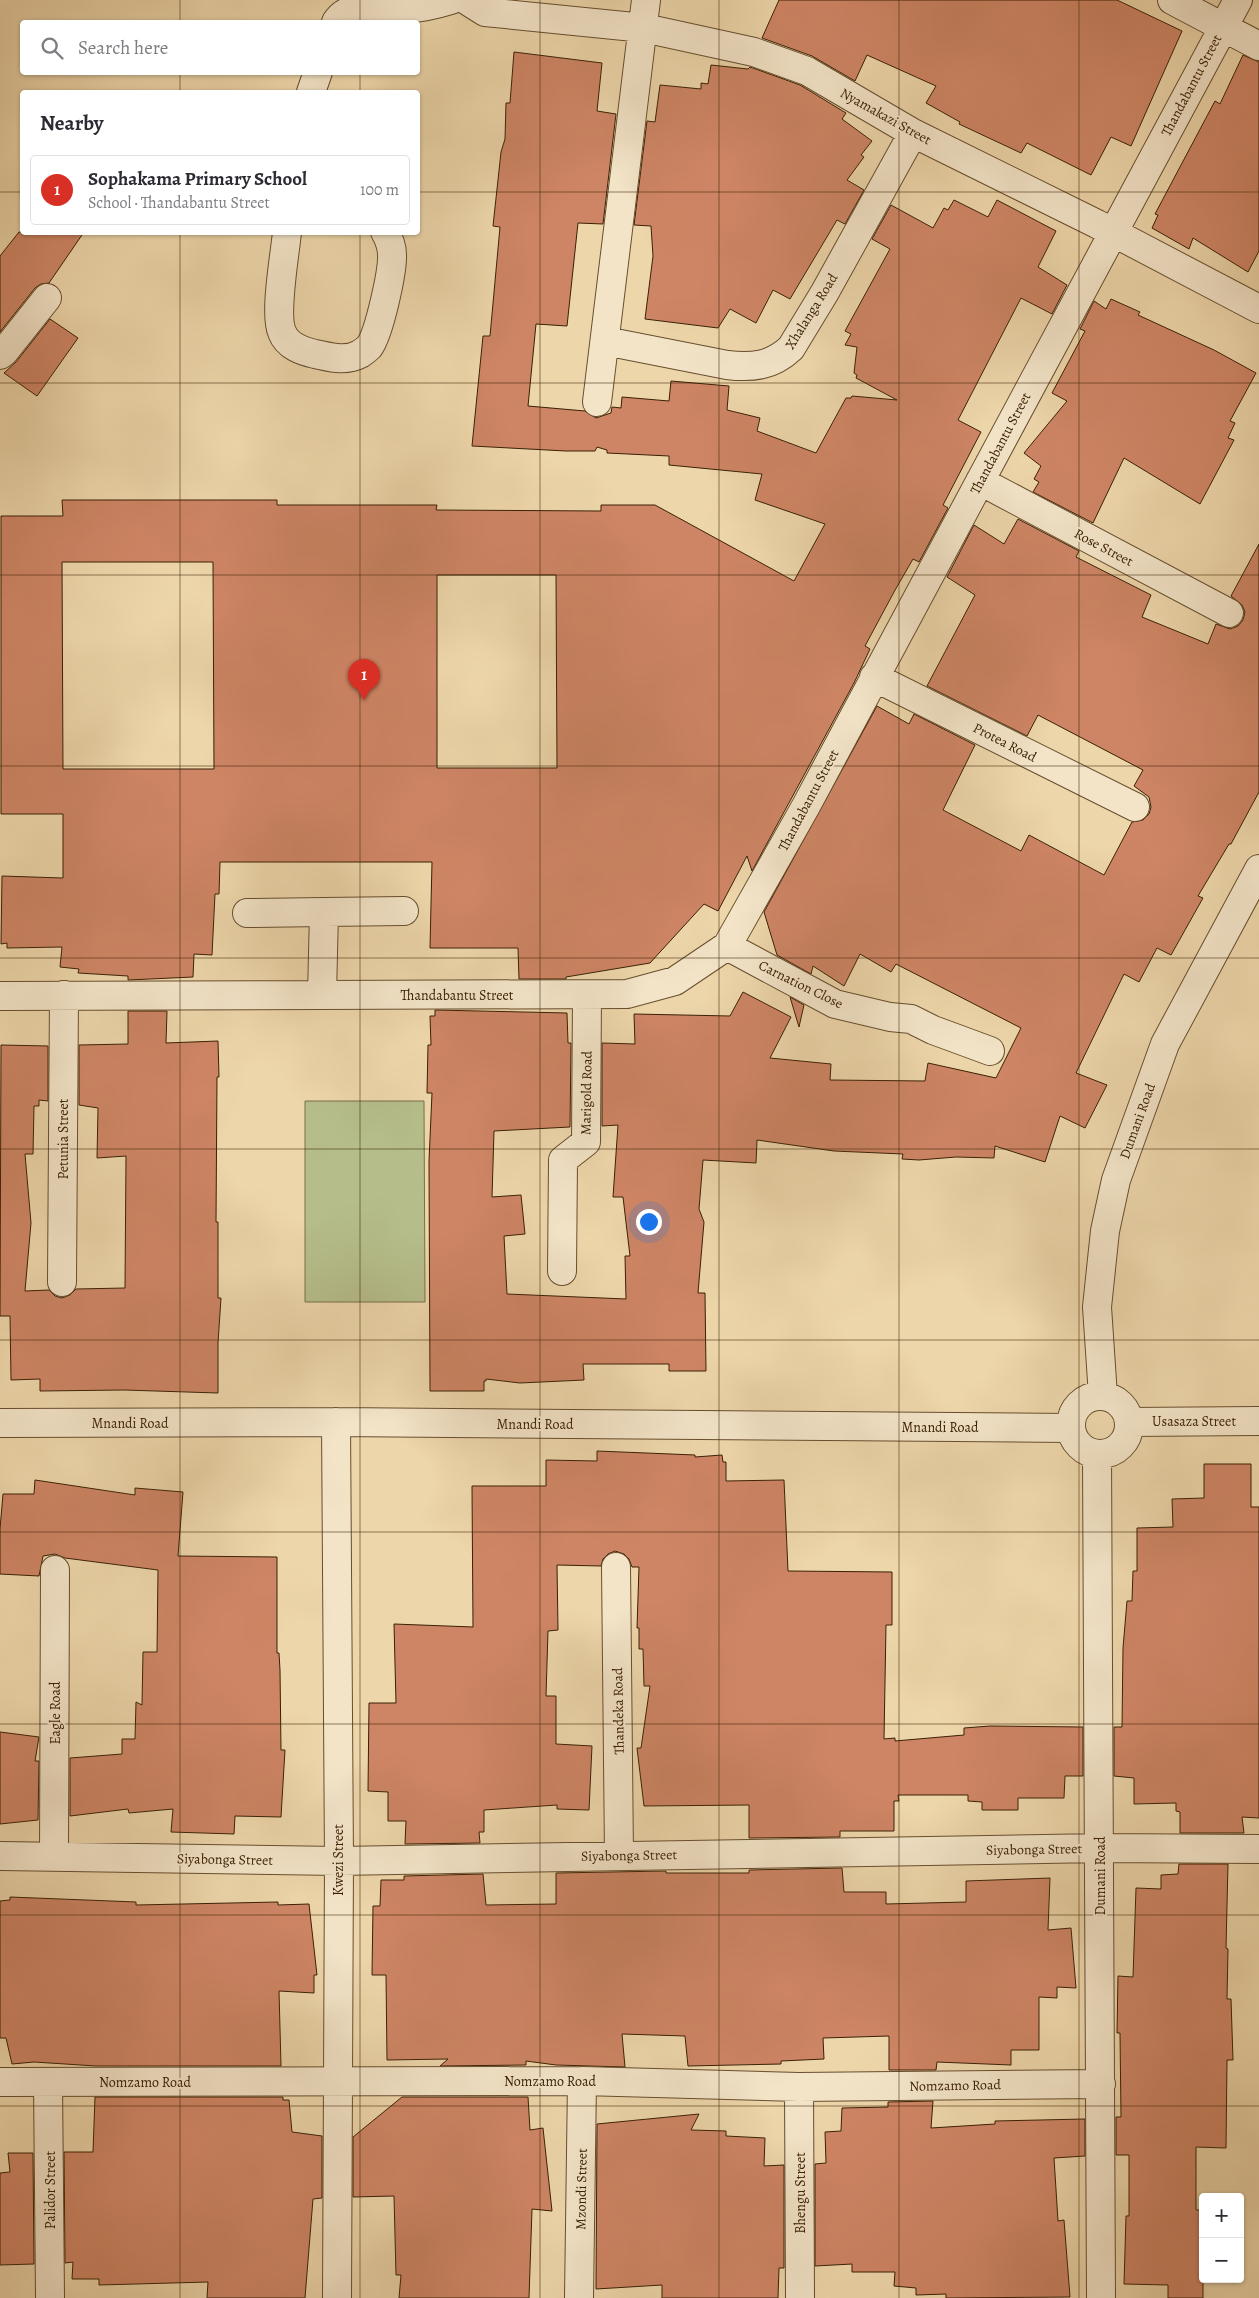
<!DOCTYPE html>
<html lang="en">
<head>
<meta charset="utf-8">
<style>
	:root { --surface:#fff; --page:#f2f2f3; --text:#2b2b33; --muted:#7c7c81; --line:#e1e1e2; --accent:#d93025 }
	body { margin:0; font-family:Alegreya,serif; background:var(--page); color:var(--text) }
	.controls { position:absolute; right:15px; bottom:15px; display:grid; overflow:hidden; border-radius:5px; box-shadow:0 1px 4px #0004 }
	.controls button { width:45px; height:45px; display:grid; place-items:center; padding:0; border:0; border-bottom:1px solid var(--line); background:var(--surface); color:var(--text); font:25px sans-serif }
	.you { position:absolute; left:648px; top:1221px; width:18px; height:18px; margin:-12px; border:4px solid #fff; border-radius:50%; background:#1a73e8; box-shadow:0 0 0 8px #1a73e833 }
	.badge { display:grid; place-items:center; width:32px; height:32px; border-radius:50%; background:var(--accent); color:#fff; font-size:16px; font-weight:700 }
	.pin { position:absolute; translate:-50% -41px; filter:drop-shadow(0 1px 2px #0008) }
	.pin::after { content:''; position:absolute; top:26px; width:18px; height:15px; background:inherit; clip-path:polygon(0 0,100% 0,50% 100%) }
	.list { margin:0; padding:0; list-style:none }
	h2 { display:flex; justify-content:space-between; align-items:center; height:65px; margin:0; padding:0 20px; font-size:21px }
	h2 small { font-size:16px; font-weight:400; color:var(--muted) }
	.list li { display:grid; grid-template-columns:32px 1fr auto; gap:15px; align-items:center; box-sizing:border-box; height:70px; margin:0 10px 10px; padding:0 10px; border:1px solid var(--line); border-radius:5px }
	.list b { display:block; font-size:19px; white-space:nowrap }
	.list p { margin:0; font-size:16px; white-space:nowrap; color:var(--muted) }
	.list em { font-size:16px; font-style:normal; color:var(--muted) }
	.icon { flex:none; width:28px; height:28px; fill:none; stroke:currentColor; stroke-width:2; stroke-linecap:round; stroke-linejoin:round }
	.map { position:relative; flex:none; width:1259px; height:2298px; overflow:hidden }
	.search { position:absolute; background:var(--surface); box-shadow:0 1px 4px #0004; left:20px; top:20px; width:400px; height:55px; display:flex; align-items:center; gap:12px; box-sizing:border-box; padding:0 18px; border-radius:5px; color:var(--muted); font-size:19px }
	.panel { position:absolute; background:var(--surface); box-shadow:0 1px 4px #0004; left:20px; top:90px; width:400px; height:145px; border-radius:5px }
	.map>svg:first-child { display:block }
	.green { fill:#b5be8b; stroke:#786f48 }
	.building { fill:#ce8565; stroke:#3a2005; fill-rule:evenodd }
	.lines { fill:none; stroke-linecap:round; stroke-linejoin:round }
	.minor-casing { stroke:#674e2e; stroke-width:30 }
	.minor { stroke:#f3e4c8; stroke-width:28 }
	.grid { fill:none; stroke:#3a2005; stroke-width:1; stroke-opacity:0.55 }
	.labels { text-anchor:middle; stroke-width:4; stroke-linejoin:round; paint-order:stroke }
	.street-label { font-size:14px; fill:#3a2005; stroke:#f3e4c8 }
</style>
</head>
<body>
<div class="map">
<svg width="1259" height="2298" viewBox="0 0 1259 2298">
	<rect width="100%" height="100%" fill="#edd6aa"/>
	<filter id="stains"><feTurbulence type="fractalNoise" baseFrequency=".004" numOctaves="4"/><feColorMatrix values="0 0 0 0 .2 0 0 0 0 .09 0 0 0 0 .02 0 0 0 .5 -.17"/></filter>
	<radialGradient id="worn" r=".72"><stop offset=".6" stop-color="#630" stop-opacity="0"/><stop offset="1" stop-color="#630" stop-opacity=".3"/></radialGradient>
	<path class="green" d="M305 1101H424L425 1302H305Z"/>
	<path class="building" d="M779 0H1117L1182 31 1131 146 1111 137 1091 175 1027 143 1021 153 959 124 960 122 926 103 936 86 867 55 855 81 812 56 762 38Z
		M514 52 602 63 597 111 616 114 603 224 578 223 567 326 536 324 528 406 585 411 596 418 611 413 612 407 621 408 622 397 669 401 671 381 729 386 727 410 760 418 757 431 816 453 846 398H851L852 396 897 400 856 378 857 375 854 373 857 347 845 345 851 334 845 331 890 249 872 239 891 205 933 228 944 208 948 210 954 200 988 217 997 200 1056 231 1038 267 1067 285 1052 314 1021 298 958 420 981 432 943 505 948 508 919 562 913 559 894 592 865 646 870 649 854 683 752 871 747 856 718 911 704 904 650 963 566 977V979H519L518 948H430L432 862H220L219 894H215L212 955 194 954 193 977 128 980V976L78 973 79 969 60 967 62 947 7 948V943L1 944 2 876 63 878V814H1V516H63L62 500H277V505H437L436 510 601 511V505H655L794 581 825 524 755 500 762 474 669 465V456L607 453V450L597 447 595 451H566L472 446 483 336H490L500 227 493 226 501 152 505 139 506 103H510ZM62 562H213L214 769H63ZM437 575H556L557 768H437Z
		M1243 55 1259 62V251L1248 272 1193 238 1189 249 1152 228 1158 215 1155 214 1215 101 1220 104Z
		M711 65 748 69 750 67 800 85 846 113 842 119 872 141 861 155 864 157 847 180 864 190 845 224 837 220 790 299 773 290 756 323 730 309 718 328 645 319 653 256 651 226 634 225 647 121 655 122 660 85 701 89V83L708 84Z
		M19 232H84L49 283 41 284 35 288 0 332V256Z
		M1111 299 1140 312 1138 315 1214 350 1256 373 1230 421 1235 423 1228 438 1234 440 1200 504 1124 458 1093 523 1033 492 1039 482 1034 479 1041 466 1024 453 1067 401 1052 393 1085 331 1080 329 1094 301 1106 309Z
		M50 319 78 338 37 396 4 373 16 362Z
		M1018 519 1079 551 1076 557 1151 595 1142 617 1208 644 1216 624 1230 629 1238 626 1243 620 1245 612 1242 605 1231 596 1259 544V792L1231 844H1229L1198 896 1203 898 1171 955 1157 948 1139 982 1124 974 1076 1073 1107 1085 1085 1128 1060 1116 1045 1162 995 1146 994 1158 956 1157 919 1160 902 1159 903 1154 834 1151 757 1140 756 1163 703 1160 699 1209 704 1222 698 1293H705L706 1371H669V1364H583L584 1380 520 1383 486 1379V1381H484V1391H430L429 1161 432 1093H427L428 1045H431L430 1016H435V1010L567 1013 568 1043H571L570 1127 494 1131 492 1197 521 1195 525 1234 504 1236 507 1294 626 1299 625 1256H630L623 1197H613L618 1125 602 1126V1043L635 1044 634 1014 730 1016 743 992 791 1017 770 1058 831 1064 830 1080 925 1081 928 1063 996 1078 1021 1028 896 964 891 972 860 954 844 986 813 966 811 974 777 955 764 912 877 706 909 724 914 714 975 745 943 810 1021 851 1029 835 1104 875 1132 822 1143 820 1149 814 1151 807 1149 797 1134 786 1143 770 1038 715 1027 736 927 686 975 595 947 577 974 525 1004 544Z
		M790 997 804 1005 799 1027Z
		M128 1011H167L166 1043 218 1041 219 1077H217L216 1222H218V1298H221L218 1343V1393L124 1390 40 1391V1379L11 1380 10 1316H0L1 1045 48 1046V1101L39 1100V1106H34L33 1154H25L31 1223 25 1291 49 1290 55 1296 62 1298 70 1295 76 1289 125 1288 126 1156 97 1158 98 1108 79 1105V1045L128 1044Z
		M597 1451 695 1455V1457L722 1455 723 1462H726V1481L784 1480 788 1571 892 1572V1625H886L884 1739 895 1738V1741L964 1735V1728L990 1726 1083 1727V1776H1065L1064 1798H1018V1810H982V1802L968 1801V1795H898L899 1801H894V1831H840V1837L749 1838V1805L644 1806 637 1748H641L650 1686H644L643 1649H639V1628H637L639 1567H632L629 1559 624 1554 615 1551 608 1554 603 1559 601 1566 557 1565 558 1630 548 1631 546 1696H556V1744L592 1746 589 1810 557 1809V1805L484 1810V1832H479L480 1843 405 1844 406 1821H388V1792L368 1791 369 1703H396L394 1624 473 1627 472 1486H546V1460L597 1461Z
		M1204 1464H1251V1507H1259V1818L1242 1817 1244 1833H1180V1812L1176 1811V1803L1134 1804V1778L1114 1776V1727H1122L1123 1648 1127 1601H1132L1133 1571H1137V1528L1173 1527 1172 1499 1204 1498Z
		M35 1480 135 1495V1488L183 1492 178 1556 277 1557V1653H279L280 1670 281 1750H285L281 1817 235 1816 234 1834 171 1832 173 1809 129 1813 128 1809 70 1816V1758L122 1754V1739H135L136 1702 142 1705 143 1652H157L158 1570 65 1558 55 1554 43 1556 39 1576 0 1574V1529L3 1494H34Z
		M0 1732 39 1737 35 1761H39L38 1820 0 1824Z
		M1179 1864H1228L1226 1948 1228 1949 1227 1999H1231L1233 2060H1227L1226 2148 1196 2147V2210H1203V2298H1168V2285L1124 2284 1126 2216H1129V2155H1116V2117H1121L1120 2033H1117L1118 1976 1133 1977 1136 1888 1161 1889V1875L1178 1874Z
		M842 1868 844 1892H886V1904L966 1902V1881L1050 1878 1048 1930 1071 1928 1076 1988 1057 1987V1998L1039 1997V2050H1011V2065L937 2062 936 2070H889V2036L823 2038 824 2059 781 2061V2064L688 2066 685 2036 622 2034 625 2067 556 2065 526 2061V2065L440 2066 448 2059 387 2060 386 1975H372L373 1906H380L381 1880H404V1876L483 1874 486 1905 556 1904V1873L666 1871V1873H749V1870Z
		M10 1897 136 1902V1905L278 1902V1905L309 1904 317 1975H314V1993L279 1991 281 2066H96L34 2062 12 2064 6 2038H0V1901L10 1900Z
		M95 2097H283V2100H289L292 2132 322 2136V2198L313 2199 305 2298H207L208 2282 99 2285V2279H72L73 2262 65 2263 64 2152H93Z
		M402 2097H528L530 2130 543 2128 552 2211 532 2209 529 2298H399L401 2275H396L394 2196 353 2197V2137Z
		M933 2101 931 2128 995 2124V2121L1085 2119V2156L1054 2158 1058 2221 1064 2220 1070 2297 946 2298V2294L916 2295V2288L894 2286 895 2272H852V2264L815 2266V2164L826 2163 825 2132 841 2131 842 2108 888 2107V2102Z
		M699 2114 691 2130 726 2131V2136L765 2138 764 2166 784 2165V2268H779L778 2298H662V2285L596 2289 597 2124Z
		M8 2153H33L34 2264 0 2265V2173L10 2172Z"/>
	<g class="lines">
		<g class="minor-casing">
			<path id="minor" d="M466 0 485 12 644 28 754 52 807 71 913 133 1097 224 1259 309
				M1172 0 1259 46
				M336 22C350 0 382 11 405 9 421 8 435 5 451 0
				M311 92 318 72
				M287 232C285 254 274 314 282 332 287 346 302 351 315 354 330 357 345 362 360 354 363 352 367 349 369 347 379 334 393 271 392 254 392 248 389 238 385 232
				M605 341 727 365C752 368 772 366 791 348L825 292 913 133
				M0 355 4 352 47 298
				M597 402 646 0
				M980 481 1229 613
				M874 677 1135 807
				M324 912 404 911
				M247 913 324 912 322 995
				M727 946 835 1004 890 1017 911 1019 933 1030 990 1051
				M0 996 627 994 675 981 727 946 806 806 1238 0
				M562 1271 563 1160 586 1142 587 995
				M62 1282 64 995
				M1103 1396 1097 1307 1105 1231 1116 1180 1165 1044 1259 869
				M1071 1425a29 29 0 1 1 58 0a29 29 0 1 1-58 0Z
				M336 1422 339 1861 337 2298
				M1129 1422 1259 1421
				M0 1423 336 1422 1070 1428
				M1097 1454 1101 2298
				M616 1567 619 1855
				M0 1856 339 1861 1100 1848 1259 1849
				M54 1856 55 1570
				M0 2082 582 2081 799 2087 1101 2084
				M48 2082 50 2298
				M799 2087 800 2298
				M579 2298 582 2081"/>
		</g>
		<use href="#minor" class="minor"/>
	</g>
	<path class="grid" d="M180 0V22M360 0V22M540 0V2298M719 0V2298M899 0V2298M1079 0V2298M180 72V92M360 72V92M0 192H22M418 192H1259M180 232V2298M360 232V2298M0 383H1259M0 575H1259M0 766H1259M0 958H1259M0 1149H1259M0 1340H1259M0 1532H1259M0 1724H1259M0 1915H1259M0 2106H1259"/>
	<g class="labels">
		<g class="street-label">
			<text transform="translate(1191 85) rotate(-62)" y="5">Thandabantu Street</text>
			<text transform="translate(886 116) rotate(29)" y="5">Nyamakazi Street</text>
			<text transform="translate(811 311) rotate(-58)" y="5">Xhalanga Road</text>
			<text transform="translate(1000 443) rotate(-62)" y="5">Thandabantu Street</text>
			<text transform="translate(1104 547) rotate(28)" y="5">Rose Street</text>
			<text transform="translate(1005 742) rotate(27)" y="5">Protea Road</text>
			<text transform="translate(808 800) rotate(-62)" y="5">Thandabantu Street</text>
			<text transform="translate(801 984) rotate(26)" y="5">Carnation Close</text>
			<text x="457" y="1000">Thandabantu Street</text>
			<text transform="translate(586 1093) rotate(-89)" y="5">Marigold Road</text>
			<text transform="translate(1137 1121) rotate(-70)" y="5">Dumani Road</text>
			<text transform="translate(63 1139) rotate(-90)" y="5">Petunia Street</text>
			<text x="1194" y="1426">Usasaza Street</text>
			<text x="130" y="1428">Mnandi Road</text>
			<text x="535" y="1429">Mnandi Road</text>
			<text x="940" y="1432">Mnandi Road</text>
			<text transform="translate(618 1711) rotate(-91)" y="5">Thandeka Road</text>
			<text transform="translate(55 1713) rotate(-90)" y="5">Eagle Road</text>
			<text transform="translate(1034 1849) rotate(-1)" y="5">Siyabonga Street</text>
			<text transform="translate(629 1855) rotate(-1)" y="5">Siyabonga Street</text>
			<text transform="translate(225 1859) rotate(1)" y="5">Siyabonga Street</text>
			<text transform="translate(338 1860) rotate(-90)" y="5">Kwezi Street</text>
			<text transform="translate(1100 1876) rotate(-90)" y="5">Dumani Road</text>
			<text x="550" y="2086">Nomzamo Road</text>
			<text x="145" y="2087">Nomzamo Road</text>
			<text transform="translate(955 2085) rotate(-1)" y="5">Nomzamo Road</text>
			<text transform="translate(581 2189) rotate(-89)" y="5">Mzondi Street</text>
			<text transform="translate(50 2190) rotate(-90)" y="5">Palidor Street</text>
			<text transform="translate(800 2193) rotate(-90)" y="5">Bhengu Street</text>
		</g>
	</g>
	<rect width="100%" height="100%" filter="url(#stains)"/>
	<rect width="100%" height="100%" fill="url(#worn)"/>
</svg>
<div class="controls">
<button>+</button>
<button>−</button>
</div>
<div class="you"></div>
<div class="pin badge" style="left:364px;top:700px">1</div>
<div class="search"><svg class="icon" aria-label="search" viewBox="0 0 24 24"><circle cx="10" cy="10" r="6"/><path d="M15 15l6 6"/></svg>Search here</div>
<section class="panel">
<h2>Nearby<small></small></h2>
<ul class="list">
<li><span class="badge">1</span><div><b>Sophakama Primary School</b><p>School · Thandabantu Street</p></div><em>100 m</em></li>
</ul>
</section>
</div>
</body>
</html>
